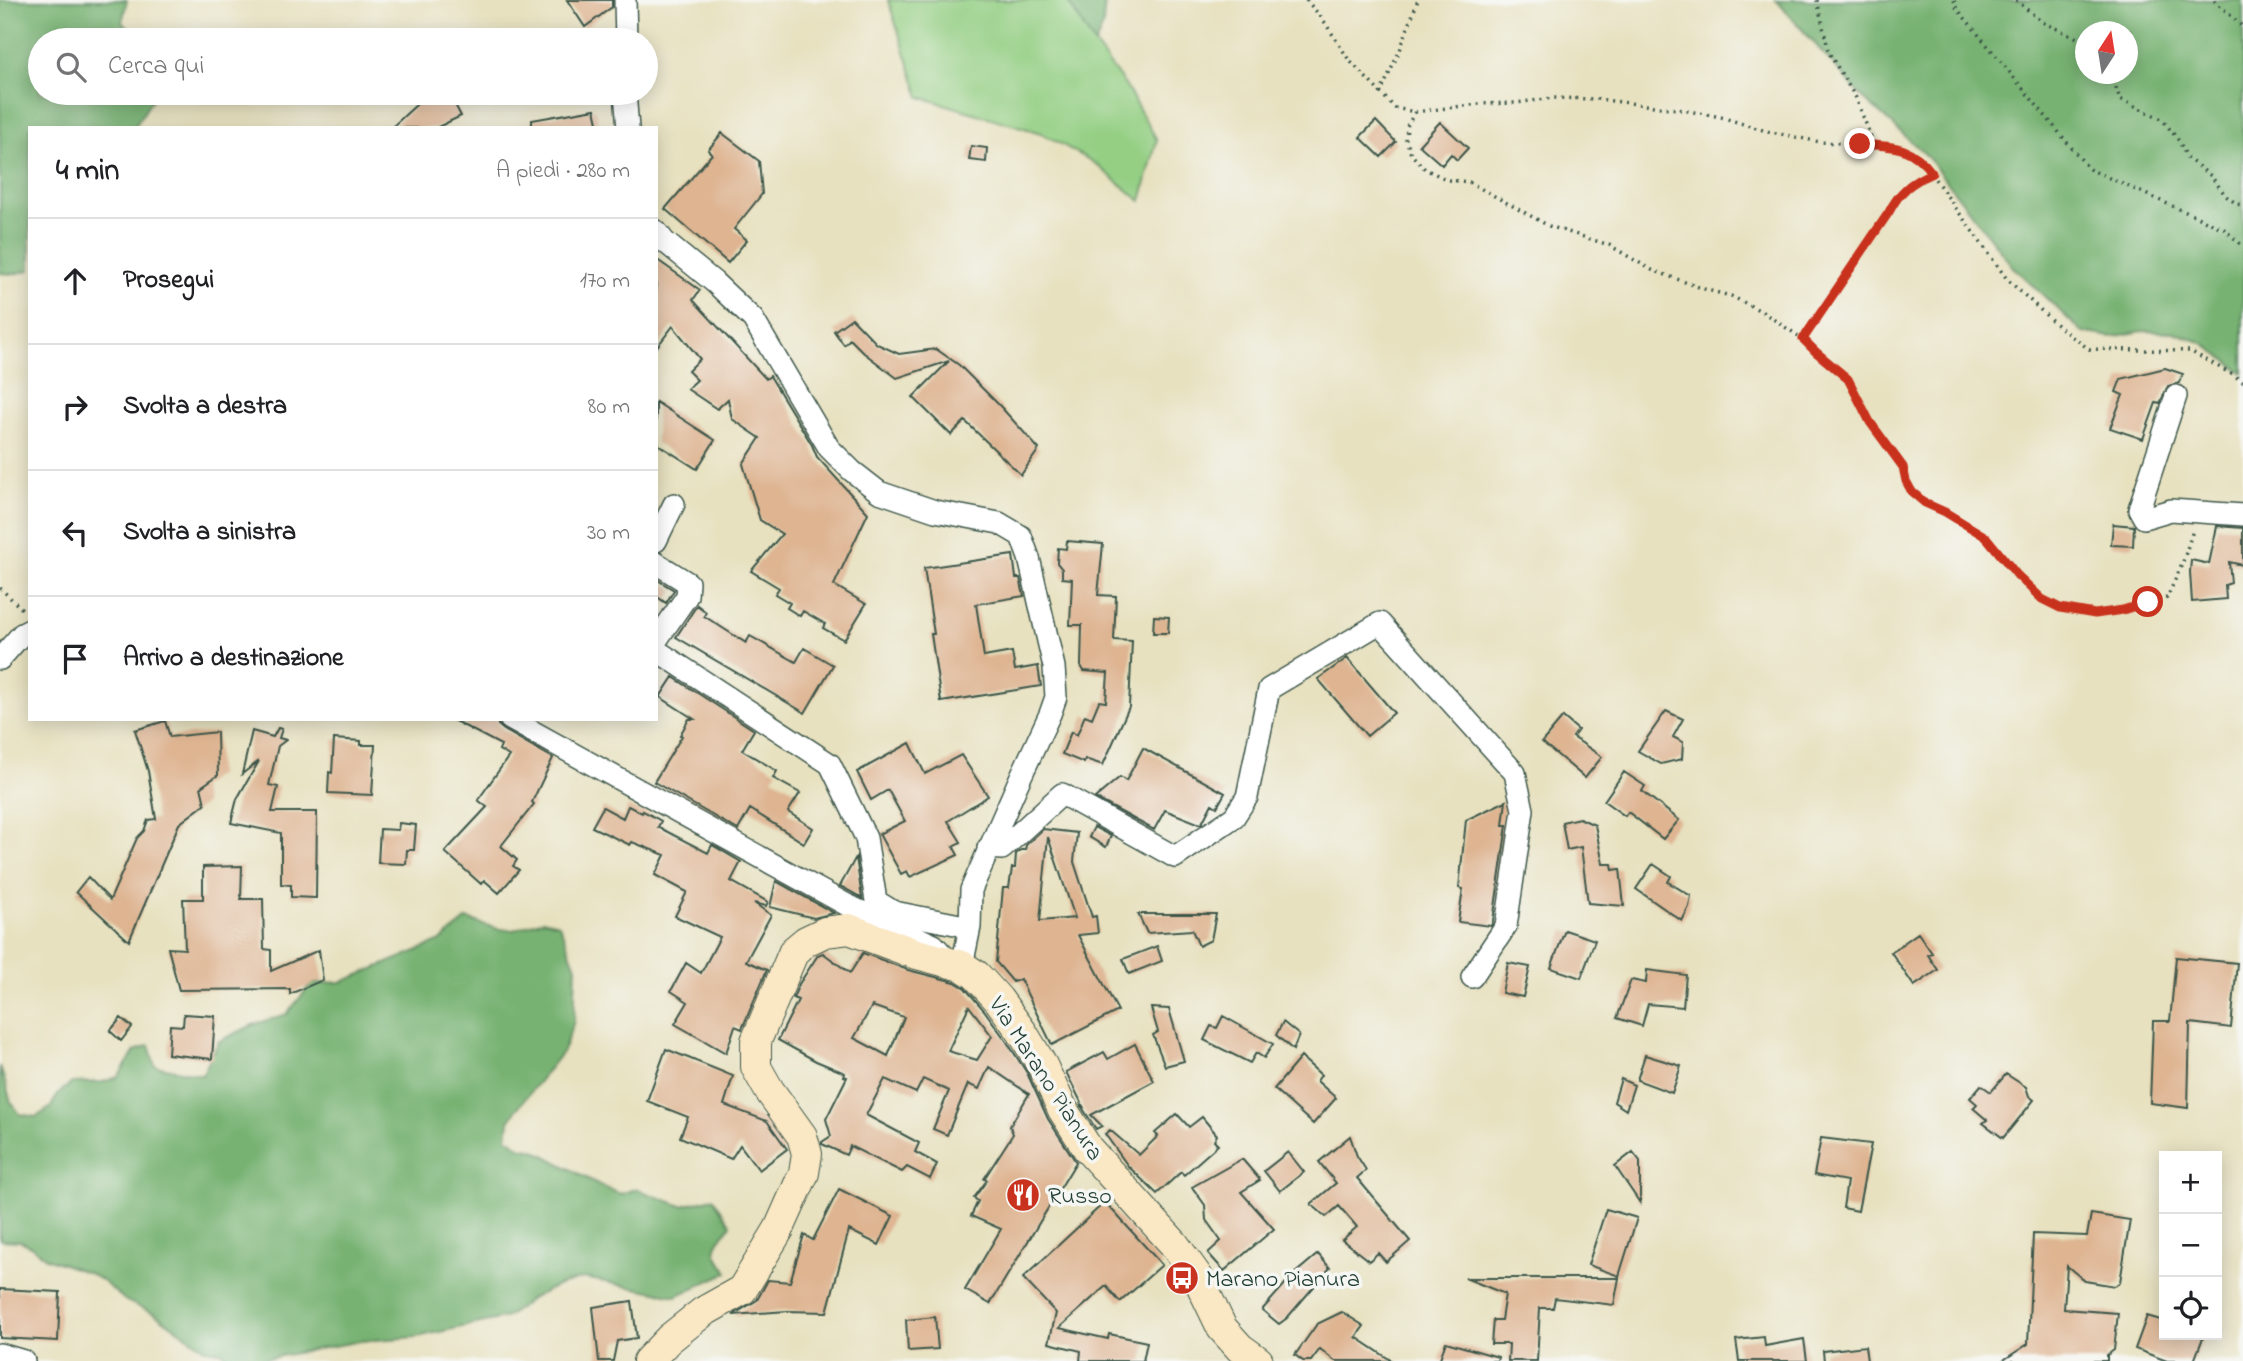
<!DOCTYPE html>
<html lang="it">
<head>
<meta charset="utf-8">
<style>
	:root { --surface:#fff; --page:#f6f6f6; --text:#202124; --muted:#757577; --line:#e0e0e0 }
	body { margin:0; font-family:"Indie Flower",sans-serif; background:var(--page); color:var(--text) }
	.controls { position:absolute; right:21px; bottom:21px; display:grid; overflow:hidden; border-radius:0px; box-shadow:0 4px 18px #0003 }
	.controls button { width:63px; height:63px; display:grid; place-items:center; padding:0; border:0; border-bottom:2px solid var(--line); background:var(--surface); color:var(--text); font:35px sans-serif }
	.compass { position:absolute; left:2075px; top:21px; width:63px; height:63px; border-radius:50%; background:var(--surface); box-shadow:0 4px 18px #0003; rotate:12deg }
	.stop { position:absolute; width:21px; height:21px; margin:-16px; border:5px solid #c8321e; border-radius:50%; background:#fff }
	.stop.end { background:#c8321e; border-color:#fff; box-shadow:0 2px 7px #0008 }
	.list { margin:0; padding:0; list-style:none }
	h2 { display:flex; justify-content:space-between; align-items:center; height:91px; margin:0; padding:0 28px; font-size:30px }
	h2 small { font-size:23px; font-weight:400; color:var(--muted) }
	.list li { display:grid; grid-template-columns:46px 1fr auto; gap:21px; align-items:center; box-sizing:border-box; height:126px; padding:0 28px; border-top:2px solid var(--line) }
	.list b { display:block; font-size:26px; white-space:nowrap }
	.list em { font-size:23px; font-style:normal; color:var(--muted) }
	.icon { flex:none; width:38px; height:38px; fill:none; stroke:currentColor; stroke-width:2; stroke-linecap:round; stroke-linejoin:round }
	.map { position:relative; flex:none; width:2243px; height:1361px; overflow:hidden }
	.search { position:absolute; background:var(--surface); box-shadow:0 4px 18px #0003; left:28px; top:28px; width:630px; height:77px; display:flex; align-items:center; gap:18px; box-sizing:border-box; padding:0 24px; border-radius:38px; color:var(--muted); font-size:26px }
	.panel { position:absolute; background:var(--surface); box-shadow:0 4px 18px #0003; left:28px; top:126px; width:630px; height:595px; border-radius:0px }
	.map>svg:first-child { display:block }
	.green { fill:#94cf84; stroke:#5a865c; stroke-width:2 }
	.forest { fill:#77b272; stroke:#4b7853; stroke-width:2; fill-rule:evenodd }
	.building { fill:#deb491; fill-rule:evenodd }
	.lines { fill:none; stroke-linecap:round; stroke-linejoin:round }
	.street-casing { stroke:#3d5649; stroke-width:24 }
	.secondary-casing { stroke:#3d5649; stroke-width:32 }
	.path { stroke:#3d5649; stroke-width:3.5; stroke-dasharray:2 5; stroke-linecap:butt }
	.street { stroke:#fff; stroke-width:21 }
	.secondary { stroke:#fae7c3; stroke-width:30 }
	.route { stroke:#c8321e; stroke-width:9 }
	.labels { text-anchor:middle; stroke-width:7; stroke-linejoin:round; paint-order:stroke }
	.street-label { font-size:24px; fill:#1f3d34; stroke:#f6f6f2 }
	.poi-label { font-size:24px; fill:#1f3d34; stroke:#f6f6f2; text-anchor:start }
</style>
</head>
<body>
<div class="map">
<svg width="2243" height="1361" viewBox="0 0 2243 1361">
	<rect width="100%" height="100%" fill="#f6f6f2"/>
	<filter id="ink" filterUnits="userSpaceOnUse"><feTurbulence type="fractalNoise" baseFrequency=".0143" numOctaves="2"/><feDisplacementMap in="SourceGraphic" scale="14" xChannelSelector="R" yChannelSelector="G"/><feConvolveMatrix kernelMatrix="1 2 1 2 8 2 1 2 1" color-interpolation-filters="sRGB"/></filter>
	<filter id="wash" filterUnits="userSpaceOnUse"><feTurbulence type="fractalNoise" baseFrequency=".00686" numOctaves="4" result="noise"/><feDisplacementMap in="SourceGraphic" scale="28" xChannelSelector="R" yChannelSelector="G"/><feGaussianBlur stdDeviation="1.57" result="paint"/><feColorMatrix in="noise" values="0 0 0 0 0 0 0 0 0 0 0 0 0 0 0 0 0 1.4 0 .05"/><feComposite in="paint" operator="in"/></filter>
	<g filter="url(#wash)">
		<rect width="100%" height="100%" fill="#e7e1bf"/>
		<path class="green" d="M888 0H1067L1095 45 1125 85 1157 140 1141 201 1093 162 1041 133 920 97Z"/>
		<path class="forest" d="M0 0H127L122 23 147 40H40V93H156L134 128H30V270L14 274 0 273Z
			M1067 0H1105L1103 24 1095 45Z
			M1776 0H2243V373L2203 343 2174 332 2143 331 2111 337 2082 332 2013 267 1926 155 1863 98ZM2086 32H2128V74H2086Z
			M467 919 498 929 513 930 543 920 559 924 576 967 574 1021 563 1051 517 1109 509 1121 507 1137 519 1147 535 1150 605 1188 621 1194 636 1189 682 1206 713 1198 731 1225C713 1249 709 1248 728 1272L676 1296 584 1278 559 1285 532 1298 507 1317 417 1337 361 1341 253 1361H233L220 1351 206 1349 155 1314 126 1301 102 1281 89 1273 46 1258 34 1248 21 1241 0 1240V1066L11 1102 20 1114 36 1117 50 1108 59 1093 72 1083 103 1082 118 1077 135 1051 149 1045 155 1066 202 1075 219 1041 253 1025 287 1014 311 984 342 982 441 941Z"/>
		<g id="blocks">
			<path class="building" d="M567 0H612V7L585 27Z
				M429 93H449L461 116 436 128H391Z
				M595 109 598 122 593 124 594 128H532V120Z
				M1376 121 1396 142 1381 157 1360 137Z
				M1440 122 1468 148 1457 160 1451 154 1442 165 1419 145Z
				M722 133 759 161 762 194 734 229 747 240 728 263 665 209 712 154 708 150Z
				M971 146 987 148 986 162 969 160Z
				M656 259 700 290 693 300 766 379 770 376 812 445 817 457 868 513 834 585 866 604 844 640 823 628 825 624 803 611 800 616 787 608 790 603 775 594 779 588 751 571 782 534 760 520 743 464 760 438 732 419 728 399 717 409 687 389 697 380 688 371 700 359 673 326 656 348Z
				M852 318 877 344 899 354 936 349 959 365 1000 406 1039 449 1021 475 965 421 951 435 913 397 949 361 897 378 864 353 850 339 844 345 834 331Z
				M2165 368 2183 374 2179 383 2168 386 2160 404 2156 403 2143 439 2110 428 2123 395 2116 392 2121 379Z
				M656 402 715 440 697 469 656 443Z
				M2113 524 2134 526 2133 546 2111 545Z
				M2217 526 2243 528V565L2229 562 2231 583 2225 585 2226 599 2192 602 2190 572 2191 560 2209 564Z
				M1067 541 1103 544 1098 595 1116 596 1114 640 1132 641 1129 707 1103 765 1085 759 1084 763 1062 754 1071 732 1077 735 1085 715 1092 718 1099 701 1106 702 1108 673 1084 671 1081 666 1082 625H1070L1072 579 1062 578V569L1057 563 1058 548 1066 549Z
				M1013 555 1016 578H1020L1024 596 976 604 984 657 1012 652 1015 670 1038 666 1041 686 941 702 931 634H934L924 568Z
				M656 579 674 590 666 603 656 596Z
				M697 605 706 612 704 616 746 643 750 636 796 662 804 648 833 665 805 713 676 637Z
				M1154 616 1169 617 1168 633H1153Z
				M1347 658 1394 713 1367 736 1318 679Z
				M673 677 754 730 742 750 777 771 773 778 800 793 788 812 813 828 804 843 750 809 738 830 654 782 682 736 680 735 689 719H694L660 697Z
				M1666 711 1683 719 1673 737 1683 742 1682 759 1661 764 1638 751Z
				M1563 717 1578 730 1573 737 1602 757 1585 778 1542 742Z
				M451 719H497L498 725 504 730 553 758 532 802 534 804 501 846 517 860 513 866 519 870 499 893 484 880 481 884 445 852 487 807 478 800 509 756 499 750 501 745Z
				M165 721 170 737 217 732 218 775 201 787 205 804 179 824 129 941 76 892 88 877 110 900 137 838 144 831 148 820 156 819 148 771 135 730Z
				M278 728 282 729 279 738 286 740 278 746 269 785 278 787 272 812H317L316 898 291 897V885L281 884V833L231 823 237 799 259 761 242 774 252 731 273 737Z
				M334 739 361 741V745H375L372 795 328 793 329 772 332 773Z
				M910 743 925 774 961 755 988 796 948 821 961 842 953 846 958 855 910 877 907 871 901 874 879 834 905 821 888 790 871 800 857 772Z
				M1143 748 1225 793 1217 807 1212 804 1202 823 1200 824 1165 810 1154 830 1095 798 1120 777 1126 781Z
				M1624 772 1645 786 1642 791 1679 820 1663 839 1628 812 1625 816 1604 801Z
				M1506 801 1503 825H1507L1493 921 1491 926 1458 922 1463 889 1459 888 1466 820Z
				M628 806 642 813 643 811 661 821 658 827 708 853 712 845 741 862 731 881 768 902 766 906 754 903 771 915 746 961 767 970 742 1029 735 1026 726 1053 675 1024 688 1002 671 991 686 963 701 973 720 937 675 916 687 892 655 875 665 855 632 842 630 845 592 827 603 807 623 818Z
				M1579 818 1595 825 1603 864H1612L1613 870 1620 869 1624 906 1588 903 1581 847 1567 850 1562 822Z
				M399 823 416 825 414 850H407L406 864 378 863 380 829 398 830Z
				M1094 827 1111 836 1106 847 1089 837Z
				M1043 829 1077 833 1074 862 1092 917 1096 916 1098 933 1078 935 1118 1011 1052 1045 1020 979 1013 982 996 962 1003 888H1009L1012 868H1015L1016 854 1021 850H1025L1026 845ZM1048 837 1075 918 1040 921Z
				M856 857 862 898 840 886Z
				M1653 864 1671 876 1668 882 1691 896 1689 907 1682 921 1636 889Z
				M242 866 241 899H263L264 949 271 950V971L319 950 323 980 290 994V989L179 990 168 948 185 949 183 899H203V867Z
				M776 881 834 913 814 918 770 907Z
				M1138 914H1216L1211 940 1199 946 1192 930 1147 933Z
				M1565 930 1595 940 1581 978 1551 968Z
				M1918 933 1932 953 1928 955 1938 970 1914 986 1891 952Z
				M1157 946 1162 961 1129 974 1123 959Z
				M823 953 850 973 863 953 908 970 955 982 965 988 984 1010 1007 1042 1027 1073 1048 1119 1076 1162 990 1304 965 1290 1001 1229 971 1216 978 1201 974 1198 987 1180 984 1179 1013 1134 1010 1126 1029 1094 989 1067 979 1089 968 1084 947 1135 933 1129 949 1091 923 1079 916 1093 885 1079 866 1115 919 1143 915 1152 937 1164 930 1179 907 1167 902 1172 850 1146 846 1155 822 1144V1142L831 1136 826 1119 847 1077 844 1076 845 1073 816 1061 778 1040 798 1000 793 998 799 984 818 955ZM872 1006 904 1017 888 1056 854 1038ZM969 1006 992 1036 977 1060 948 1051Z
				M2176 957 2237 963 2231 1028 2190 1023 2188 1108 2150 1103 2153 1021H2170Z
				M1508 963 1530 967 1523 997 1502 993Z
				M1647 970 1686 975 1683 1007 1648 1004 1642 1026 1617 1018 1631 980 1646 983Z
				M1151 1008 1169 1009 1184 1061 1165 1066 1153 1035 1158 1032Z
				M184 1014 215 1016 212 1059 168 1054 170 1025 183 1026Z
				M1223 1016 1273 1044 1264 1058 1256 1053 1250 1063 1204 1040 1211 1026 1217 1028Z
				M121 1018 132 1027 121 1041 110 1031Z
				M1283 1022 1299 1035 1293 1050 1276 1035Z
				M1135 1044 1154 1081 1091 1115 1102 1126 1096 1129 1080 1104 1083 1106 1066 1072 1104 1052 1108 1059Z
				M666 1049 733 1076 724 1105 767 1121 787 1149 759 1170 740 1145 731 1159 680 1137 688 1117 647 1101Z
				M1645 1055 1681 1066 1672 1093 1637 1080Z
				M1301 1057 1321 1075 1317 1081 1336 1098 1313 1124 1274 1089Z
				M2006 1074 2026 1087 2029 1096 2034 1100 2003 1138 1983 1123 1987 1120 1973 1108 1977 1104 1970 1098 1981 1085 1991 1092Z
				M1621 1079 1634 1085 1626 1110 1614 1102Z
				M1177 1114 1189 1127 1202 1117 1217 1135 1214 1141 1218 1145 1184 1175 1181 1172 1157 1194 1128 1166 1105 1134 1110 1130 1139 1155 1158 1136 1155 1133Z
				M1350 1136 1357 1156 1366 1170 1357 1178 1410 1241 1386 1262 1378 1253 1369 1261 1342 1240 1357 1227 1339 1206 1326 1217 1311 1204 1336 1183 1319 1162Z
				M1821 1138 1871 1144 1858 1211 1843 1208 1847 1181 1814 1175Z
				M1288 1152 1304 1172 1280 1191 1264 1171Z
				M1633 1152 1640 1161V1203L1615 1166Z
				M1242 1159 1260 1180 1241 1192 1274 1229 1224 1271 1208 1253 1221 1241 1206 1220 1205 1205 1192 1187Z
				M839 1189 893 1216 879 1245 849 1230 827 1312 787 1311 733 1315 757 1300 768 1280 790 1282 804 1235 813 1240Z
				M1105 1202 1162 1265 1120 1302 1106 1286 1059 1328 1108 1339 1109 1334 1147 1342 1143 1361H1080L1081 1351 1049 1343 1056 1313 1023 1278Z
				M1606 1209 1637 1218 1619 1276 1588 1265Z
				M2091 1214 2130 1220 2120 1282 2115 1286 2085 1281 2067 1266 2064 1309 2118 1313 2114 1350 2107 1355V1361H2002L2028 1344 2033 1234 2087 1236Z
				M1318 1254 1330 1268 1287 1318 1279 1324 1262 1310 1293 1275Z
				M1465 1278H1619L1614 1305 1555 1298 1553 1308H1540L1537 1361H1508L1509 1344H1491L1493 1320H1501L1505 1294Z
				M0 1289 60 1292 58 1341 0 1338Z
				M632 1301 637 1338 617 1341 613 1361H599L593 1307Z
				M1342 1312 1364 1326 1356 1337 1392 1361H1335L1320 1349 1311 1361H1303L1295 1355 1317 1324Z
				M2147 1316 2164 1321V1335H2204L2194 1361H2167L2135 1349Z
				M935 1317 938 1349 908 1351 906 1320Z
				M1764 1337 1765 1346 1804 1339 1807 1361H1739L1736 1340Z
				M1446 1342 1498 1357 1497 1361H1439Z
				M1865 1346 1867 1361H1824L1823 1351Z"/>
		</g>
	</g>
	<g filter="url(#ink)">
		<use href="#blocks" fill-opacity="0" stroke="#3d5649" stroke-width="2"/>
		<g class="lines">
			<g class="street-casing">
				<path id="street" d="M625 0 626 40
					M625 93 628 128
					M656 231 665 242 714 282 753 319 829 448 852 471 879 492 935 511 999 523 1021 536 1029 558 1054 667 1056 697 1050 714 1021 776 971 890 970 927 962 966
					M2176 396 2139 509 2144 518 2171 510 2243 515
					M656 541 674 504
					M656 563 688 583 687 596 656 641
					M656 650 830 764 866 838 876 901 894 912 970 927
					M0 659 22 634 30 630
					M510 719 847 905 934 945 945 957
					M988 848 1002 849 1062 794 1175 857 1234 817 1247 797 1269 689 1380 623 1515 773 1523 810 1506 926 1472 977
					M0 1354 24 1361"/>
			</g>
			<g class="secondary-casing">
				<path id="secondary" d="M648 1361 669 1339 703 1312 742 1290 779 1229 804 1173 807 1154 802 1136 769 1090 756 1067V1041L794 951 806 941 825 932 849 929 913 953 962 966 976 975 998 999 1022 1032 1042 1065 1063 1110 1088 1149 1174 1244 1197 1276 1222 1328 1240 1348 1258 1361"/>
			</g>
			<path class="path" d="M1306 0 1322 18 1349 60 1395 108 1415 112 1479 104 1516 103 1553 98 1597 99 1677 109 1721 117 1766 131 1820 142 1899 146 1924 164 2007 279 2060 328 2089 349 2190 351 2235 376 2243 382
				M1817 0 1829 53 1856 98 1874 145
				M1954 0 1955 6 2089 169 2224 229 2243 246
				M2016 0 2042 22 2086 42
				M2214 0 2243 27
				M2111 74 2120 99 2162 119 2179 141 2187 158 2211 176 2226 196 2237 204 2243 205
				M1380 94 1400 50 1418 0
				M1415 112 1407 126 1406 139 1411 154 1425 169 1448 180 1469 182 1549 226 1609 245 1652 270 1707 290 1731 296 1761 311 1803 339 1889 212C1899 192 1911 183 1931 174
				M1803 339 1816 352 1848 379 1870 422 1904 467 1906 481 1912 492 1925 503 1945 511 1986 537 2017 575 2042 599 2060 608 2095 614 2123 610 2167 598 2183 562 2193 530
				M0 588 24 611"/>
			<use href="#street" class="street"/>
			<use href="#secondary" class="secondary"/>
		</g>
	</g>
	<g class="lines" filter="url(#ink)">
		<path class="route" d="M1860 144C1893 146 1911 145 1932 173 1911 182 1899 192 1889 212L1803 339 1816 352 1848 379 1870 422 1903 467 1906 481 1912 492 1925 503 1945 512 1986 537 2017 575 2042 599 2060 608 2095 614 2123 610 2148 602"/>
	</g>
	<defs>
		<g id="restaurant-disc" transform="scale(1.75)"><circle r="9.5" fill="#c8321e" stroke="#f6f6f2"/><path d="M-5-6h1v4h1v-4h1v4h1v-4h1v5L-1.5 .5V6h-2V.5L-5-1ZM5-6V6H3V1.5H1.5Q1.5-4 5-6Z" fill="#fff"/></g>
		<g id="bus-disc" transform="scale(1.75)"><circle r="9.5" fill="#c8321e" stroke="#f6f6f2"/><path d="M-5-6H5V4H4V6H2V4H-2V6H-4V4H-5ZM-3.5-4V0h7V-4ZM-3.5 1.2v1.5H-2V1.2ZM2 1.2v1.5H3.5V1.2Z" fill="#fff"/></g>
	</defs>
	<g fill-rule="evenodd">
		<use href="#restaurant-disc" x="1023" y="1195"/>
		<use href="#bus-disc" x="1182" y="1278"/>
	</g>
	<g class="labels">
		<g class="street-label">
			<text transform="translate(1047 1078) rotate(57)" y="8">Via Marano Pianura</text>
		</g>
		<g class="poi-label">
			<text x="1048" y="1203">Russo</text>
			<text x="1206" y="1286">Marano Pianura</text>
		</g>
	</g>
</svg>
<div class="controls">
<button>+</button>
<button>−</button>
<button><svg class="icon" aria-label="locate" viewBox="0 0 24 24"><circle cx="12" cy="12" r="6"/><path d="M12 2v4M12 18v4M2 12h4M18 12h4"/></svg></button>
</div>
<svg class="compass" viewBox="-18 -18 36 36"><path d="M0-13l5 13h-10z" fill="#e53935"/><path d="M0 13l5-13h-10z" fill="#757577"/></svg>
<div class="stop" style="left:2148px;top:602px"></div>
<div class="stop end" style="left:1860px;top:144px"></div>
<div class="search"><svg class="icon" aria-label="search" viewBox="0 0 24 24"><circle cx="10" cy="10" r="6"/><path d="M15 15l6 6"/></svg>Cerca qui</div>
<section class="panel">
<h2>4 min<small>A piedi · 280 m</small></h2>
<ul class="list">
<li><svg class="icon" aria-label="ahead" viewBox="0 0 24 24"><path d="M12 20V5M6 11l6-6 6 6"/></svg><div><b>Prosegui</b></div><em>170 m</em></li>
<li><svg class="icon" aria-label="right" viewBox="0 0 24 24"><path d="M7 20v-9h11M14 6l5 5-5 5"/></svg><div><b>Svolta a destra</b></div><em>80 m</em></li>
<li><svg class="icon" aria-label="left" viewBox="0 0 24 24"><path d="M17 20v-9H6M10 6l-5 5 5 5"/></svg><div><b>Svolta a sinistra</b></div><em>30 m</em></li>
<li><svg class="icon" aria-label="arrive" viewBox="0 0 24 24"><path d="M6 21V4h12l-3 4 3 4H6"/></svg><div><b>Arrivo a destinazione</b></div></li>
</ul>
</section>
</div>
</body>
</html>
